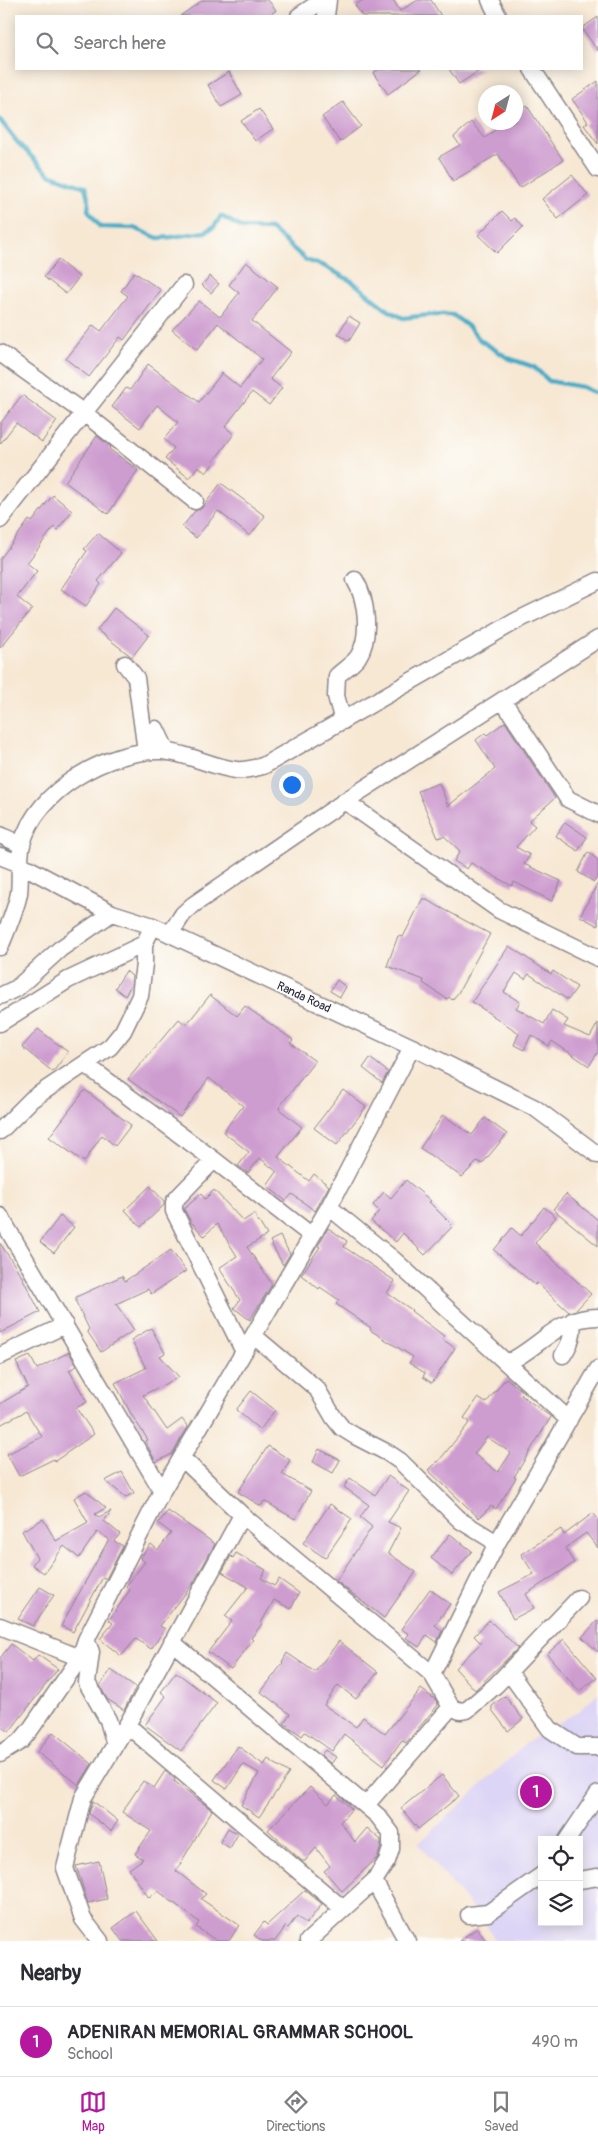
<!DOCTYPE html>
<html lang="en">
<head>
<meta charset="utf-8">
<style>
	:root { --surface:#fff; --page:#f7f7f7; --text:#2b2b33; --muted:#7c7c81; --line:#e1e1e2; --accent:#b5179e }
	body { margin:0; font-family:Pangolin,sans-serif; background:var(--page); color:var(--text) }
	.controls { position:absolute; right:15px; bottom:15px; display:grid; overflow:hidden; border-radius:0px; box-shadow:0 2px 12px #0003 }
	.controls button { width:45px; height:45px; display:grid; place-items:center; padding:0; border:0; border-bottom:1px solid var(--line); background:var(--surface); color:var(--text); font:25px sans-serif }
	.compass { position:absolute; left:478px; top:85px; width:45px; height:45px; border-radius:50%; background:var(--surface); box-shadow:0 2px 12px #0003; rotate:216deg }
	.you { position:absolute; left:291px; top:784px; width:18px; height:18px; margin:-12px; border:4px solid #fff; border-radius:50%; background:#1a73e8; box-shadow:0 0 0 8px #1a73e833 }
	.badge { display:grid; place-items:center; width:32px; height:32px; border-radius:50%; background:var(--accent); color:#fff; font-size:16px; font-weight:700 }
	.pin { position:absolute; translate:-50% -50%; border:2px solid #fff; box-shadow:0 1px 5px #0006 }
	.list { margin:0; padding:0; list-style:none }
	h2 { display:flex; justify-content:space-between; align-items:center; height:65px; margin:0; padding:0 20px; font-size:21px }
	h2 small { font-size:16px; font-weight:400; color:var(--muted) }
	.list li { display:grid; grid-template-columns:32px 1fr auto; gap:15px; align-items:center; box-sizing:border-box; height:70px; padding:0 20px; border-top:1px solid var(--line) }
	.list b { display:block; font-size:19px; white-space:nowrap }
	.list p { margin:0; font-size:16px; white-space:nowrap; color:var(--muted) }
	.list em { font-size:16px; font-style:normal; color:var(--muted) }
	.icon { flex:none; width:28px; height:28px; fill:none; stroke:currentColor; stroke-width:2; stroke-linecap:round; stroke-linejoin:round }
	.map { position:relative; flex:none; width:598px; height:1941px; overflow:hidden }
	.search { position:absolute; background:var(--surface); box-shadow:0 2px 12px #0003; left:15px; right:15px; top:15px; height:55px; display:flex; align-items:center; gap:12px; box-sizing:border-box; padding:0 18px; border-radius:0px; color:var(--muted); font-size:19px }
	.sheet { height:135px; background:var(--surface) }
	nav { display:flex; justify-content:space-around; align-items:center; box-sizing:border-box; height:70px; border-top:1px solid var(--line); background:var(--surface); font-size:14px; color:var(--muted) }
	nav a { display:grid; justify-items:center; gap:2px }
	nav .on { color:var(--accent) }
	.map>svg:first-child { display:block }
	.built { fill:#ddd5f6; fill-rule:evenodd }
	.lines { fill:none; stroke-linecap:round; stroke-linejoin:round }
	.stream { stroke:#46acc6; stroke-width:4.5 }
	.building { fill:#ce9dd0; fill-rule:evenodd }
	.minor-casing { stroke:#8c8588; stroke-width:19 }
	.minor { stroke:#fff; stroke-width:16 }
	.labels { text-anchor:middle; stroke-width:4; stroke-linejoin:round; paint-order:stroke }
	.street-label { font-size:12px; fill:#22223b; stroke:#fdfcf7 }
</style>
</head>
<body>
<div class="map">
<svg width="598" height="1941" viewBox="0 0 598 1941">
	<rect width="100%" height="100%" fill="#fdfcf7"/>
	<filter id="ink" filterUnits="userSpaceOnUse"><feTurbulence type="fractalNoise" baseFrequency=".02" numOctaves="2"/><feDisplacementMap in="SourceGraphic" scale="10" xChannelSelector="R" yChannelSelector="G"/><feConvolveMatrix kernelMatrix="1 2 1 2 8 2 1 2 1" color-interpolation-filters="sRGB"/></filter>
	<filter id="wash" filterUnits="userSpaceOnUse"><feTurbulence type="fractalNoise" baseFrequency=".0096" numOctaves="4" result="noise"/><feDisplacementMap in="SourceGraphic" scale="20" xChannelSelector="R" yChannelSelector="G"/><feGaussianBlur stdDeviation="1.12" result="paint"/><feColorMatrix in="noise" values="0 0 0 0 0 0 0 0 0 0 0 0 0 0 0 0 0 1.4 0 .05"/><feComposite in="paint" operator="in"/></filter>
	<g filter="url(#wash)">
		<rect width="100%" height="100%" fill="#f7e8d4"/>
		<path class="built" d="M598 1693V1941H496L485 1923 418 1844 525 1744 581 1709ZM542 1840H579V1922H542Z"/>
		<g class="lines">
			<path class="stream" d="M0 120 18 143 49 174 85 187 89 201 88 210 100 227 134 228 158 238 172 237 205 232 214 227 221 216 242 228 271 229 306 260 324 266 353 282 386 309 403 318 429 315H453L469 327 480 340 508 358 534 367 549 381 582 387 598 394"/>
		</g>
		<g id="blocks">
			<path class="building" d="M203 0H268L276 10 269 16H180Z
				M363 0H393L400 11 418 0H431L441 16H362L355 5Z
				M598 17V51L582 28Z
				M379 69H422L388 94 373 73Z
				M449 69H482L459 84Z
				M229 72 242 95 221 107 208 85Z
				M598 81V144L584 125 588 122 572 99Z
				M343 102 361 126 340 142 322 117Z
				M527 106 563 160 520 188 498 154 453 181 439 157 460 145 454 137 471 122 485 138 505 122H516V115Z
				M259 109 273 129 255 141 241 121Z
				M572 175 588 195 558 219 542 199Z
				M502 211 512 221 515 218 523 227 497 253 478 235Z
				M58 260 79 277 66 294 44 277Z
				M246 262 278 287 252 321 291 352 270 379 282 388 269 405 252 392 225 427 234 434 213 462 214 463 206 473 198 466 189 478 165 459 174 448 164 439 178 422 157 405 140 428 112 407 126 388 130 390 148 364 199 402 222 373 240 388 262 359 218 323 197 350 172 330 199 301 220 317 239 293 229 285Z
				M134 272 161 290 124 340 120 337 89 377 66 359 93 325 101 331 128 296 121 291Z
				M210 276 219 284 211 293 202 285Z
				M349 316 360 323 349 341 338 334Z
				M22 395 57 421 42 442 16 423 0 444V424Z
				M97 436 111 447 109 449 138 470 108 514 65 482Z
				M221 483 265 516 250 536 218 511 196 538 182 527 195 511 202 508Z
				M53 495 72 511 57 530 54 527 27 563 37 571 17 597 32 609 0 648V559L29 520 32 522Z
				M98 533 121 553 98 581 101 584 86 606 61 589 87 551 84 549Z
				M114 608 149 635 132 657 97 630Z
				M505 722 555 798 529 821 535 826 516 847 530 855 524 864 561 881 552 901 514 882 512 886 471 863 467 869 454 861 460 851 444 836 438 838 418 791 439 783 448 806 495 769 476 740 485 733 487 735Z
				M565 822 587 837 578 851 556 836Z
				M588 852 598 860V876L594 882 578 872Z
				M598 883V926L580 916Z
				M423 898 490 934 458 993 452 1000 449 997 447 999 423 983 424 980 387 966 398 936 403 937Z
				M509 946 551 974 553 971 577 987 568 1000 529 974 525 979 516 973 504 992 520 1002 516 1008 544 1024 552 1010 568 1020 564 1026 590 1037 598 1023V1052L589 1066 552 1041 549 1046 531 1035 524 1050 514 1045 519 1033 472 1002Z
				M126 971 132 976 131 985 125 996 115 988Z
				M337 980 346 987 340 997 330 991Z
				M210 995 237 1016 245 1006 293 1040 290 1043 315 1061 280 1106 279 1109 302 1127 278 1157 309 1181 314 1174 329 1186 315 1211 292 1194 286 1201 267 1186 277 1172 260 1158 248 1173 238 1166 249 1152 223 1132 243 1106 209 1078 180 1117 128 1079 179 1019 186 1025Z
				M38 1029 68 1052 53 1072 22 1047Z
				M370 1058 388 1072 382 1083 363 1068Z
				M85 1090 131 1125 115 1146 102 1135 84 1162 49 1137Z
				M343 1090 366 1107 337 1145 314 1128Z
				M443 1115 472 1135 485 1118 507 1134 482 1164 478 1161 462 1177 420 1148Z
				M406 1180 431 1201 429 1202 453 1226 425 1255 403 1233 396 1242 371 1221 379 1211 373 1205 384 1192 391 1198Z
				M150 1186 164 1201V1205L141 1227 125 1210Z
				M214 1190 243 1221 254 1214 267 1235 247 1247 272 1284 250 1320 234 1308 240 1300 219 1268 237 1256 217 1224 204 1236 191 1222 184 1209 201 1194 205 1199Z
				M566 1194 598 1220V1246L553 1209Z
				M544 1207 556 1217 535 1243 591 1294 576 1310 572 1311 569 1312 537 1283 535 1285 494 1250 512 1228 521 1236Z
				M60 1216 74 1227 54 1253 40 1242Z
				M328 1228 347 1241 344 1247 395 1281 387 1293 412 1310 411 1311 444 1336 442 1339 455 1348 432 1383 423 1377 425 1373 409 1363 413 1357 370 1330 371 1328 336 1304 339 1300 320 1287 319 1289 301 1275 320 1247 318 1246Z
				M280 1236 290 1254 283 1265 270 1241Z
				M0 1243 21 1275 40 1312 0 1333Z
				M171 1250 186 1271 151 1294 148 1289 116 1304 134 1330 101 1352 87 1331 89 1329 76 1302V1297L122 1276 125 1281Z
				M151 1328 165 1353 160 1356 179 1377 143 1395 167 1430 182 1419 188 1427 172 1454 156 1462 145 1441 148 1440 131 1414 115 1383 146 1368 131 1340Z
				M69 1352 77 1366 69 1370 87 1402 76 1408 94 1434 55 1461 54 1459 19 1476 7 1454 42 1437 26 1411 0 1425V1404L28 1387 16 1362 30 1356 37 1369Z
				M506 1378 524 1392 521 1395 551 1417 514 1477 516 1478 496 1509 491 1506 479 1518 428 1470 437 1461 438 1462 470 1422 464 1418 478 1398 486 1403ZM487 1437 511 1453 498 1472 474 1454Z
				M251 1391 275 1410 260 1430 236 1410Z
				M268 1446 290 1460 282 1474 311 1491 295 1519 264 1501 261 1506 238 1492Z
				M319 1449 340 1460 333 1473 313 1462Z
				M122 1472 134 1493 126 1497 105 1481Z
				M388 1476 409 1491 388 1522 401 1528 388 1553 416 1572 384 1618 336 1581 372 1527 360 1517 369 1505 344 1487 350 1478 375 1495Z
				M86 1491 106 1508 95 1514 99 1517 111 1511 104 1521 120 1534 114 1541 123 1546 106 1579 103 1577 73 1632 61 1626 109 1539 97 1532 79 1558 64 1546 44 1573 32 1565 37 1558 22 1531 43 1519 56 1541 88 1523 74 1498Z
				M330 1504 352 1519 325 1558 303 1543Z
				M168 1511 215 1544 192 1585 160 1626 165 1629 151 1649 136 1639 121 1656 100 1639 113 1623 109 1620 130 1590 126 1586 145 1562 140 1558 151 1544 158 1550 171 1533 158 1523Z
				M593 1513 598 1519V1548L586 1533 565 1548 574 1563 526 1594 534 1608 513 1619 499 1592 534 1574 521 1554 561 1529 564 1535Z
				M450 1534 472 1551 452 1575 431 1558Z
				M236 1553 266 1570 261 1578 274 1586 279 1579 299 1593 291 1609 274 1600 261 1623 262 1624 251 1638 253 1640 231 1669 208 1652 232 1621 225 1616 248 1587 222 1572 231 1556 233 1558Z
				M40 1587 54 1595 33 1626 18 1619Z
				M430 1589 450 1604 435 1625 442 1631 437 1642 427 1635 419 1647 406 1638 409 1634 401 1629Z
				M489 1620 518 1648 475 1690 455 1668 481 1643 474 1636Z
				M598 1620V1652L582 1637Z
				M564 1639 597 1678 579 1691 547 1654Z
				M339 1641 378 1672 356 1699 338 1685 324 1705 356 1727 363 1717 385 1734 421 1689 436 1700 438 1705 406 1743 402 1740 384 1765 344 1734 332 1751 305 1732 302 1736 284 1723 290 1714 261 1692 283 1663 282 1662 287 1653 315 1672Z
				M11 1644 33 1661 38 1655 58 1669 9 1732 0 1726V1658Z
				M111 1670 136 1687 124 1710 107 1699 100 1686Z
				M176 1672 217 1703 181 1751 145 1725 166 1696 161 1692Z
				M505 1696 523 1719 508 1731 492 1710V1706Z
				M53 1732 92 1764 79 1785 37 1752Z
				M238 1746 264 1765 268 1759 289 1773 259 1817 241 1805 259 1773 243 1764 227 1789 214 1780Z
				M325 1750 336 1757 331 1764 321 1755Z
				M165 1771 175 1779 174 1781 212 1810 176 1871 206 1894 201 1899 239 1925 229 1941H217L196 1927 199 1922 158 1891 149 1898 129 1869 143 1859 135 1854 151 1831 122 1812 143 1781 154 1788Z
				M442 1775 459 1796 418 1829 401 1808Z
				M310 1787 328 1804 336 1795 352 1809 340 1822 355 1842 367 1828 381 1840V1847L377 1858 342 1891 324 1871 330 1866 316 1848 305 1861H302L268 1830Z
				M93 1801 118 1821 111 1831 89 1814Z
				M228 1828 238 1834 230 1848 220 1842Z
				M99 1861 107 1899 88 1903 76 1866Z
				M305 1890 322 1904 306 1924 297 1916 288 1928 286 1926 275 1941H262L254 1935 264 1922 267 1925Z
				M136 1911 150 1930 158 1941H122L113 1928Z
				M477 1928 486 1941H459Z"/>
		</g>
	</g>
	<g filter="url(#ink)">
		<use href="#blocks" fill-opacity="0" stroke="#8c8588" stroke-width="1"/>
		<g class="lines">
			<g class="minor-casing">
				<path id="minor" d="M490 0 498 16
					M299 16 323 0
					M326 16 328 0
					M532 69 598 169
					M0 353 84 413 195 501
					M0 520 184 285
					M125 664 136 678 145 744 156 729 167 752
					M503 701 568 799 598 814
					M343 721 336 696 337 676C343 670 353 664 358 657 371 637 367 600 355 580
					M345 801 499 910 598 958
					M0 835 22 845
					M0 856 20 864 112 913 153 926 412 1047 535 1108 598 1155
					M170 934 183 914 193 905 345 801 598 639
					M0 947C5 935 17 906 19 893 21 877 18 860 22 844 36 790 109 749 162 751 188 753 211 767 236 770 245 771 254 768 263 766L516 621 598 581
					M0 996 17 988 60 949 112 913
					M0 1023 68 980 144 944
					M86 1065 214 1160 312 1236
					M0 1131 32 1099 110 1047 123 1031 140 996 144 964V944L153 926
					M214 1160 179 1196 174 1202V1211L244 1352
					M329 1207 394 1260 569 1420
					M0 1216 162 1491
					M254 1336 317 1389 334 1418 342 1428 355 1436 388 1453 400 1461 461 1521 497 1543
					M563 1355C570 1344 574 1335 572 1321
					M0 1356 65 1325
					M507 1363C541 1347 557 1317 598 1317
					M183 1459 242 1515 432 1674 451 1707 460 1711 467 1710 496 1685 579 1598
					M0 1626 80 1658
					M87 1642 91 1652 87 1683 108 1720 115 1745
					M172 1642 378 1816 391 1833V1849L387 1861 374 1881 308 1941
					M509 1672 550 1729 577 1747H598
					M432 1674 497 1543 598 1369
					M127 1725 342 1908
					M0 1754 21 1741 30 1730 80 1658 86 1640 162 1491 329 1207 412 1047
					M366 1805 451 1707
					M567 1840 598 1794
					M579 1880 598 1877
					M374 1881 407 1941
					M469 1915 488 1913 542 1875
					M100 1941 83 1919 65 1868 83 1798 127 1725 242 1515"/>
			</g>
			<use href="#minor" class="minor"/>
		</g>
	</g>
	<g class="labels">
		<g class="street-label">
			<text transform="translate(304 997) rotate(25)" y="4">Randa Road</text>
		</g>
	</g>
</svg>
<div class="controls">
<button><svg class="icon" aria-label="locate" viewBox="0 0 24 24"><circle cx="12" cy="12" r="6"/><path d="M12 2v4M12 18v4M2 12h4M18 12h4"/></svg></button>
<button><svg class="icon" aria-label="layers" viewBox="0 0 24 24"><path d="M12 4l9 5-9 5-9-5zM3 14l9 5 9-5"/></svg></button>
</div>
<svg class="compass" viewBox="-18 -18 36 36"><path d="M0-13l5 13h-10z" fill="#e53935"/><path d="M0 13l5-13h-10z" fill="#7c7c81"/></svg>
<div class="you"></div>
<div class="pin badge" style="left:536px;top:1792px">1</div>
<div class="search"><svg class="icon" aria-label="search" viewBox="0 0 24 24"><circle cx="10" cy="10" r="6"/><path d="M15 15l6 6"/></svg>Search here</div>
</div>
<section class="sheet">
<h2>Nearby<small></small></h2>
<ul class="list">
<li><span class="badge">1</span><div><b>ADENIRAN MEMORIAL GRAMMAR SCHOOL</b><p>School</p></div><em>490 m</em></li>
</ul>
</section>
<nav>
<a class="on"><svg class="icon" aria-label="map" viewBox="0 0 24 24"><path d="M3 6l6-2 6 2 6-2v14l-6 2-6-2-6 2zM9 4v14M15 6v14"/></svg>Map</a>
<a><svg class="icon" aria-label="directions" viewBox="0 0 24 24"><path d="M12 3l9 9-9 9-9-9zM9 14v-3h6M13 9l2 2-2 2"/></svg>Directions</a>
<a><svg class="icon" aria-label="saved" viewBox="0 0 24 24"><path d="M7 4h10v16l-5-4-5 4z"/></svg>Saved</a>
</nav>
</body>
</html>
